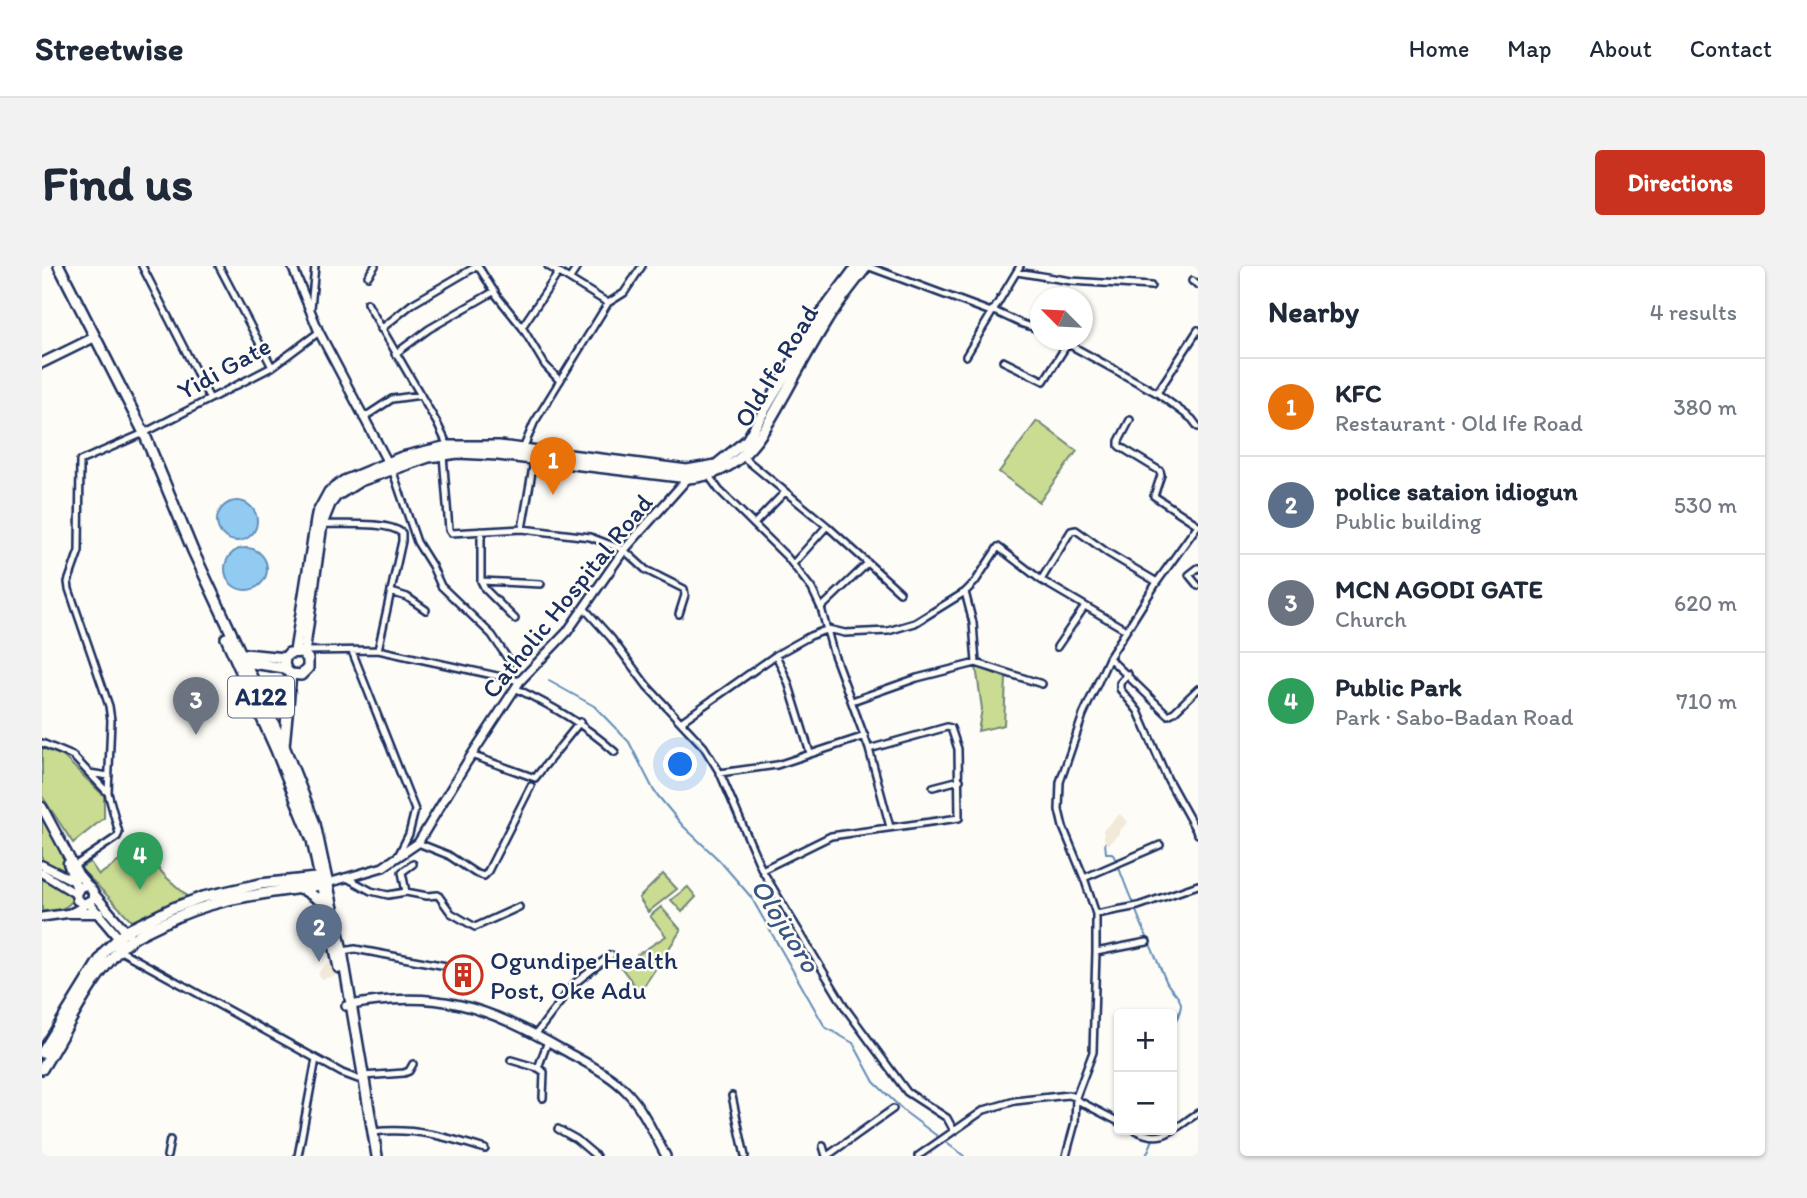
<!DOCTYPE html>
<html lang="en">
<head>
<meta charset="utf-8">
<style>
	:root { --surface:#fff; --page:#f2f2f3; --text:#1f2937; --muted:#747a83; --line:#e0e1e3; --accent:#c8321e }
	body { margin:0; font-family:Itim,sans-serif; background:var(--page); color:var(--text) }
	.controls { position:absolute; right:21px; bottom:21px; display:grid; overflow:hidden; border-radius:7px; box-shadow:0 2px 5px #0004 }
	.controls button { width:63px; height:63px; display:grid; place-items:center; padding:0; border:0; border-bottom:2px solid var(--line); background:var(--surface); color:var(--text); font:35px sans-serif }
	.compass { position:absolute; left:988px; top:21px; width:63px; height:63px; border-radius:50%; background:var(--surface); box-shadow:0 2px 5px #0004; rotate:294deg }
	.you { position:absolute; left:639px; top:499px; width:24px; height:24px; margin:-18px; border:5px solid #fff; border-radius:50%; background:#1a73e8; box-shadow:0 0 0 10px #1a73e833 }
	.badge { display:grid; place-items:center; width:46px; height:46px; border-radius:50%; background:var(--accent); color:#fff; font-size:23px; font-weight:700 }
	.pin { position:absolute; translate:-50% -58px; filter:drop-shadow(0 2px 4px #0008) }
	.pin::after { content:''; position:absolute; top:37px; width:24px; height:21px; background:inherit; clip-path:polygon(0 0,100% 0,50% 100%) }
	.list { margin:0; padding:0; list-style:none }
	h2 { display:flex; justify-content:space-between; align-items:center; height:91px; margin:0; padding:0 28px; font-size:30px }
	h2 small { font-size:23px; font-weight:400; color:var(--muted) }
	.list li { display:grid; grid-template-columns:46px 1fr auto; gap:21px; align-items:center; box-sizing:border-box; height:98px; padding:0 28px; border-top:2px solid var(--line) }
	.list b { display:block; font-size:26px; white-space:nowrap }
	.list p { margin:0; font-size:23px; white-space:nowrap; color:var(--muted) }
	.list em { font-size:23px; font-style:normal; color:var(--muted) }
	.map { position:relative; flex:none; width:1156px; height:890px; overflow:hidden; border-radius:7px }
	header { display:flex; align-items:center; gap:42px; box-sizing:border-box; height:98px; padding:0 35px; background:var(--surface); border-bottom:2px solid var(--line) }
	header strong { font-size:33px }
	nav { display:flex; gap:38px; margin-inline-start:auto; font-size:24px }
	.intro { display:flex; align-items:center; justify-content:space-between; box-sizing:border-box; height:168px; padding:0 42px }
	h1 { margin:0; font-size:49px }
	.button { padding:18px 32px; border-radius:7px; background:var(--accent); color:#fff; font-size:24px; font-weight:700 }
	main { display:flex; gap:42px; padding:0 42px }
	aside { flex:1; background:var(--surface); border-radius:7px; box-shadow:0 2px 5px #0004 }
	.map>svg:first-child { display:block }
	.built { fill:#f2e9d8 }
	.green { fill:#cadc91; stroke:#728678; stroke-width:2 }
	.water { fill:#92cbf2; stroke:#628db7; stroke-width:2 }
	.lines { fill:none; stroke-linecap:round; stroke-linejoin:round }
	.stream { stroke:#628db7; stroke-width:2 }
	.minor-casing { stroke:#1b2f5e; stroke-width:10 }
	.tertiary-casing { stroke:#1b2f5e; stroke-width:12 }
	.secondary-casing { stroke:#1b2f5e; stroke-width:13 }
	.primary-casing { stroke:#1b2f5e; stroke-width:14 }
	.trunk-casing { stroke:#1b2f5e; stroke-width:14 }
	.minor { stroke:#fdfcf7; stroke-width:5 }
	.tertiary { stroke:#fdfcf7; stroke-width:7 }
	.secondary { stroke:#fdfcf7; stroke-width:8 }
	.primary { stroke:#fdfcf7; stroke-width:9 }
	.trunk { stroke:#fdfcf7; stroke-width:9 }
	.labels { text-anchor:middle; stroke-width:5; stroke-linejoin:round; paint-order:stroke }
	.shield { fill:#fdfcf7; stroke:#5f6c8c; stroke-width:2 }
	.shield-label { font-size:24px; font-weight:bold; fill:#1b2f5e }
	.street-label { font-size:26px; fill:#1b2f5e; stroke:#fdfcf7 }
	.poi-label { font-size:26px; fill:#1b2f5e; stroke:#fdfcf7; text-anchor:start }
	.water-label { font-size:28px; font-style:italic; fill:#395683; stroke:#fdfcf7 }
</style>
</head>
<body>
<header>
<strong>Streetwise</strong>
<nav><a>Home</a><a>Map</a><a>About</a><a>Contact</a></nav>
</header>
<div class="intro"><h1>Find us</h1><a class="button">Directions</a></div>
<main>
<div class="map">
<svg width="1156" height="890" viewBox="0 0 1156 890">
	<rect width="100%" height="100%" fill="#fdfcf7"/>
	<filter id="ink" filterUnits="userSpaceOnUse"><feTurbulence type="fractalNoise" baseFrequency=".0143" numOctaves="2"/><feDisplacementMap in="SourceGraphic" scale="14" xChannelSelector="R" yChannelSelector="G"/><feConvolveMatrix kernelMatrix="1 2 1 2 8 2 1 2 1" color-interpolation-filters="sRGB"/></filter>
	<g filter="url(#ink)">
		<path class="built" d="M1078 548 1086 556 1077 565V568L1066 578 1063 577 1061 564Z
			M290 691 294 710 280 713 276 707Z"/>
		<path class="green" d="M995 155 1035 185 997 236 957 206Z
			M934 400 964 412 962 459 936 465 940 443Z
			M0 482 21 490 62 530V552L31 577 0 530Z
			M0 551 24 591 27 608 0 597Z
			M89 587 94 593 103 587 124 611 152 636 98 663 38 602 48 596 57 609Z
			M621 608 635 623 606 646 597 632Z
			M0 611 23 622 32 632C24 645 15 644 0 645Z
			M646 621 654 631 640 646 629 634Z
			M619 641 639 664 598 726 578 700 595 691V689L624 670 608 650Z"/>
		<path class="water" d="M175 255a20 20 0 1 1 40 0a20 20 0 1 1-40 0Z
			M183 303a21 21 0 1 1 42 0a21 21 0 1 1-42 0Z"/>
		<g class="lines">
			<path class="stream" d="M507 415 552 440 587 476 612 525 641 560 677 594 709 631 783 761 811 777 832 816 863 846 922 890
				M1063 577 1064 587H1070L1074 594
				M1076 599C1090 639 1108 677 1124 715 1128 724 1138 730 1139 738 1139 747 1133 756 1130 764
				M1104 890 1115 864"/>
			<g class="minor-casing">
				<path id="minor" d="M100 0 168 133
					M177 0 230 101
					M436 0 455 30 480 61 503 99 518 115
					M506 0 566 37
					M825 0 949 46
					M975 6 1029 15 1109 20
					M326 10 333 0
					M528 12 536 0
					M1150 15 1156 19
					M325 37 395 157 406 180
					M269 42 273 0
					M950 44 978 57 999 64
					M480 61 517 6
					M339 63 370 38 435 0
					M1019 74 1115 127 1150 153 1156 161
					M353 88 387 63 453 25
					M924 90 978 0
					M961 95 1002 115 1026 77
					M1115 127 1156 64
					M321 152 350 133 379 129
					M1088 154 1077 175V180L1118 205 1119 209 1112 230 1156 259
					M481 183 492 157 566 37 582 27 600 0
					M401 189 407 264 409 267 480 263 548 271 582 284 604 304 642 323 643 329 637 348
					M701 191 785 260 858 326
					M350 203 375 276 390 300 399 320 450 369 468 396
					M667 210 677 224 745 291 770 323 779 342 791 386 827 483 848 561
					M713 257 743 226
					M280 258C300 259 345 255 360 267V275L336 384
					M480 263 492 195
					M439 265V315L443 323 473 353
					M751 298 785 260
					M1156 302 1147 309 1156 320
					M999 314 1029 265 1034 264 1066 287 1115 316
					M439 315 499 318
					M349 326 365 331 384 344
					M923 326 931 357 934 397
					M542 342 569 372 605 420 662 481 678 507 720 604 804 743 865 826 905 852 912 865
					M779 342 825 298
					M1015 381 1043 340
					M262 385 336 384 478 415
					M310 385 373 544 367 568 357 588
					M734 389 746 416 768 487
					M1067 392 1126 449 1132 446 1156 423
					M1086 408 1078 417V423L1096 445 1125 512 1156 568
					M473 422C510 440 542 458 573 486
					M810 435 875 412 934 397 1000 418
					M640 455 734 389 768 370 786 363 803 367 846 365 873 357 923 326 933 316 956 281 999 314 1084 364
					M0 477 31 490 66 527
					M429 489 493 512 538 456
					M47 507 67 510
					M678 507 735 499 823 470
					M891 521 918 514
					M376 577 406 589 433 607 442 610 445 607 489 520
					M32 600 75 571 77 567 66 527 69 454 67 440 27 323 26 316 37 285 38 195 102 167 230 101 277 66
					M720 604 789 570 917 552 916 483 909 462 905 461 827 483
					M303 611 329 625 346 629 364 626 385 630 396 629 409 647 433 661 477 641
					M1042 612 1118 579
					M364 626 360 606 371 598
					M1054 648 1096 640 1156 619
					M77 684 300 807 316 813
					M300 685 313 683 415 702
					M1054 686 1105 676
					M493 769 533 717 569 689
					M469 794 496 802 502 806 501 832
					M496 802 506 775
					M321 810 362 807 367 805 371 798
					M690 830 703 890
					M1035 834 1077 856
					M516 863 534 873 554 890
					M1093 864C1122 879 1132 862 1156 847
					M331 866C371 861 405 871 443 883
					M781 880 784 890
					M125 890 128 874
					M256 890 274 793
					M785 890 851 843
					M876 890 942 844 973 835 1026 829 1034 831
					M1024 890 1033 857 1034 831 1051 786 1054 686V648L1042 612 1021 561 1017 544 1018 516 1041 449 1067 392 1115 316 1156 259"/>
			</g>
			<g class="tertiary-casing">
				<path id="tertiary" d="M250 0 277 66 346 197
					M0 599 32 615
					M0 607 34 628
					M286 617 341 601 376 577 425 496 478 415 525 366 582 284 646 212
					M0 651 29 647 45 638
					M304 740C395 722 444 740 523 785 544 797 568 808 585 826 602 844 612 869 624 890"/>
			</g>
			<g class="secondary-casing">
				<path id="secondary" d="M0 97 53 71
					M0 541 36 608 51 626V633L42 638 35 634 34 628 38 621 44 619
					M26 597 35 623
					M52 628 86 668
					M47 637 79 675
					M29 647H57"/>
			</g>
			<g class="primary-casing">
				<path id="primary" d="M253 385 275 248 287 226 302 215 360 191 406 180H457L645 204 674 199 705 174 779 48 815 0
					M193 387 243 392
					M262 388 280 258 288 238 294 230 318 215 387 191 416 187 456 189 646 212C701 208 720 169 744 126 757 102 770 79 784 56 796 36 811 18 825 0
					M196 395 243 402
					M242 480 249 408C241 403 240 394 247 387L260 386 266 393V402L259 409 249 408"/>
			</g>
			<g class="trunk-casing">
				<path id="trunk" d="M17 0 102 167 151 285 242 480 273 558 300 685 335 890
					M184 372 234 484 270 574 297 702
					M259 622 284 638
					M0 787 63 685 84 665 131 642 161 631 218 618 283 611
					M0 803C24 765 47 715 78 683 89 671 105 665 119 658 177 629 221 629 283 618"/>
			</g>
			<use href="#minor" class="minor"/>
			<use href="#tertiary" class="tertiary"/>
			<use href="#secondary" class="secondary"/>
			<use href="#primary" class="primary"/>
			<use href="#trunk" class="trunk"/>
		</g>
	</g>
	<defs>
		<g id="building-ring" transform="scale(2.0125)"><circle r="9.5" fill="#fdfcf7" stroke="#c8321e" stroke-width="1.5"/><path d="M-4-6H4V6H1V3H-1V6H-4ZM-2.5-4.3h1.7v1.8h-1.7ZM.8-4.3h1.7v1.8H.8ZM-2.5-1h1.7V.8h-1.7ZM.8-1h1.7V.8H.8Z" fill="#c8321e"/></g>
	</defs>
	<g fill-rule="evenodd">
		<use href="#building-ring" x="421" y="709"/>
	</g>
	<g class="labels">
		<rect class="shield" x="186" y="410.5" width="66" height="41" rx="5"/>
		<g class="shield-label">
			<text x="219" y="439">A122</text>
		</g>
		<g class="street-label">
			<text transform="translate(734 100) rotate(-59)" y="9">Old Ife Road</text>
			<text transform="translate(182 102) rotate(-29)" y="9">Yidi Gate</text>
			<text transform="translate(525 330) rotate(-51)" y="9">Catholic Hospital Road</text>
		</g>
		<g class="poi-label">
			<text x="448" y="703">Ogundipe Health<tspan x="448" dy="30">Post, Oke Adu</tspan></text>
		</g>
		<g class="water-label">
			<text transform="translate(744 659) rotate(58)" y="10">Olojuoro</text>
		</g>
	</g>
</svg>
<div class="controls">
<button>+</button>
<button>−</button>
</div>
<svg class="compass" viewBox="-18 -18 36 36"><path d="M0-13l5 13h-10z" fill="#e53935"/><path d="M0 13l5-13h-10z" fill="#747a83"/></svg>
<div class="you"></div>
<div class="pin badge" style="left:511px;top:229px;background:#e8710a">1</div>
<div class="pin badge" style="left:277px;top:696px;background:#5c6f8a">2</div>
<div class="pin badge" style="left:154px;top:469px;background:#6b7280">3</div>
<div class="pin badge" style="left:98px;top:624px;background:#2e9e5b">4</div>
</div>
<aside>
<h2>Nearby<small>4 results</small></h2>
<ul class="list">
<li><span class="badge" style="background:#e8710a">1</span><div><b>KFC</b><p>Restaurant · Old Ife Road</p></div><em>380 m</em></li>
<li><span class="badge" style="background:#5c6f8a">2</span><div><b>police sataion idiogun</b><p>Public building</p></div><em>530 m</em></li>
<li><span class="badge" style="background:#6b7280">3</span><div><b>MCN AGODI GATE</b><p>Church</p></div><em>620 m</em></li>
<li><span class="badge" style="background:#2e9e5b">4</span><div><b>Public Park</b><p>Park · Sabo-Badan Road</p></div><em>710 m</em></li>
</ul>
</aside>
</main>
</body>
</html>
